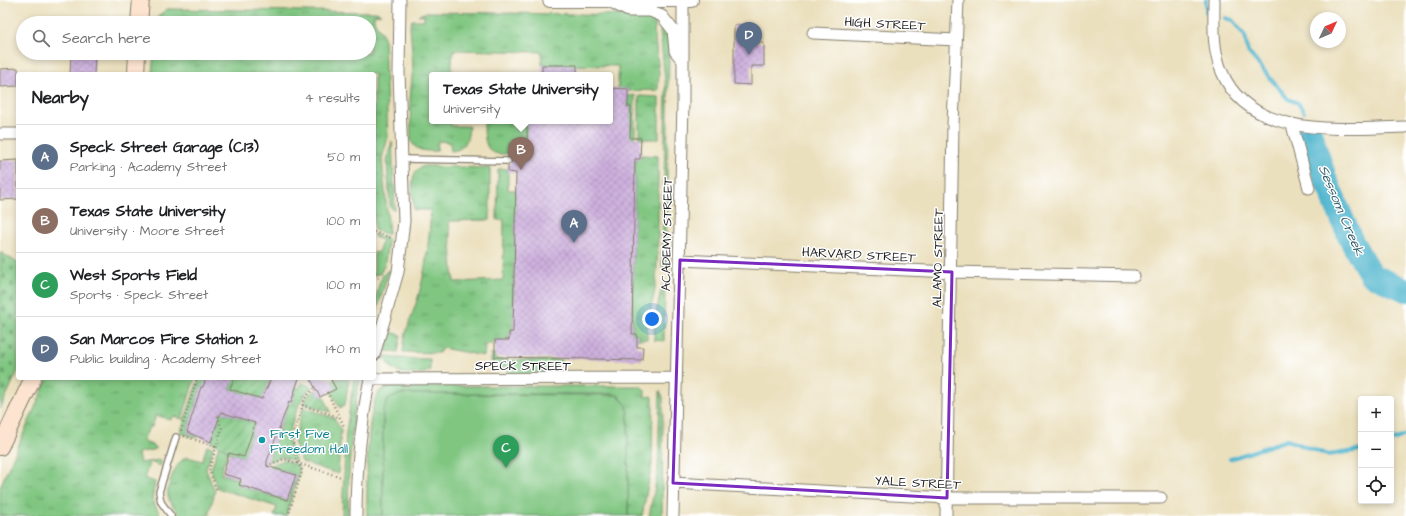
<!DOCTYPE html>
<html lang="en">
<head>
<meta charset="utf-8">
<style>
	:root { --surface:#fff; --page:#f6f6f6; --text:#202124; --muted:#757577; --line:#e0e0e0; --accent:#111827 }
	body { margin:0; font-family:"Architects Daughter",sans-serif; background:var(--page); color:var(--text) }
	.controls { position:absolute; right:12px; bottom:12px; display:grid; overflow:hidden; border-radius:4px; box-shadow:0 2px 6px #0003 }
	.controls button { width:36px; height:36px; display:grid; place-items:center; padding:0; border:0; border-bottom:1px solid var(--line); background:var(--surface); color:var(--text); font:20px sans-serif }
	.compass { position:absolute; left:1310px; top:12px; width:36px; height:36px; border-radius:50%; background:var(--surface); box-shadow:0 2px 6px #0003; rotate:46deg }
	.you { position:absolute; left:652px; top:319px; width:14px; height:14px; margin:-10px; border:3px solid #fff; border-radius:50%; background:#1a73e8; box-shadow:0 0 0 6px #1a73e833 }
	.badge { display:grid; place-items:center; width:26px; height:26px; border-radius:50%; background:var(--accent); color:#fff; font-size:13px; font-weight:700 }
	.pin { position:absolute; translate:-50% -33px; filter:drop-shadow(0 1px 2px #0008) }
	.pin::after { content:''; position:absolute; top:21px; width:14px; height:12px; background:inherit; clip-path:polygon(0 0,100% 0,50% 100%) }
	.popup { position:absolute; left:429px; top:72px; width:184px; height:52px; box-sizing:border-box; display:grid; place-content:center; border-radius:4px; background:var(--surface); filter:drop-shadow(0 1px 3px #0005); font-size:13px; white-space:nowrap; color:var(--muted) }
	.popup b { font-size:15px; color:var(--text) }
	.popup::after { content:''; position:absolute; left:50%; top:100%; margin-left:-8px; border:8px solid transparent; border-top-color:var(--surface) }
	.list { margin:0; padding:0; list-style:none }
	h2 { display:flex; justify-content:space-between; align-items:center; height:52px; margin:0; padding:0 16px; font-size:17px }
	h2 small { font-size:13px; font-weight:400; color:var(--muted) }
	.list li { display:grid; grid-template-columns:26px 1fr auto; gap:12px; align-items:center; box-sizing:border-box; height:64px; padding:0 16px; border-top:1px solid var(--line) }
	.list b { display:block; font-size:15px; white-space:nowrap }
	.list p { margin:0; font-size:13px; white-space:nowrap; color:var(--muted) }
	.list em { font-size:13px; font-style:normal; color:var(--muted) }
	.icon { flex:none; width:22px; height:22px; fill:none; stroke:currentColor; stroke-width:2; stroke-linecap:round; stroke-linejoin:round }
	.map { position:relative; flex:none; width:1406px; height:516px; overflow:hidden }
	.search { position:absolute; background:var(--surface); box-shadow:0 2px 6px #0003; left:16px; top:16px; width:360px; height:44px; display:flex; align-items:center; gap:10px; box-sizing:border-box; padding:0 14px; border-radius:22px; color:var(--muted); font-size:15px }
	.panel { position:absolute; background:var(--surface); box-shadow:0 2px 6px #0003; left:16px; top:72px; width:360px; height:308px; border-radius:4px }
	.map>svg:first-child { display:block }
	.grass { fill:url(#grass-tufts); stroke:#4e714e }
	.cemetery { fill:url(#cemetery-stones); stroke:#4e714e }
	.garden { fill:url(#garden-furrows); stroke:#4e714e }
	.pitch { fill:#80c681; stroke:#4e714e }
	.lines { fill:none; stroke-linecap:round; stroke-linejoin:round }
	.stream { stroke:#4fb5ce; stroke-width:4 }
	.river { stroke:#4fb5ce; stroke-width:24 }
	.building { fill:url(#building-cross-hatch) }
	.service-casing { stroke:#847e6d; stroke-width:8 }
	.minor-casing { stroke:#847e6d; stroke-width:13 }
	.tertiary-casing { stroke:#847e6d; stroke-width:16 }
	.secondary-casing { stroke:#847e6d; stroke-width:18 }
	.path { stroke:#847e6d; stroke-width:2.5; stroke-dasharray:1 3; stroke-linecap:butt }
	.service { stroke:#fff; stroke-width:5.5 }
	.minor { stroke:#fff; stroke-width:11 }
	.tertiary { stroke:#fff; stroke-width:14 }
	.secondary { stroke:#fde4d0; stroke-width:16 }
	.marked { fill:none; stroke:#7b2cbf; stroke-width:3; stroke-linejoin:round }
	.culture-dot { fill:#0f9aa8; stroke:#fff; stroke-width:1.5 }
	.labels { text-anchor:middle; stroke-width:3; stroke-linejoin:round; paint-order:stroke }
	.street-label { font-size:13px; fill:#1c1c1c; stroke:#fff }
	.culture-label { font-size:13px; fill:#0d838f; stroke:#fff; text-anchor:start }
	.water-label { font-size:14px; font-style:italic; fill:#33616c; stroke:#fff }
</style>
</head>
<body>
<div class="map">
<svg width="1406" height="516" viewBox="0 0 1406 516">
	<defs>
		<pattern id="grass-tufts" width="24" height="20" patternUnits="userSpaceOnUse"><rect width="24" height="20" fill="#80c681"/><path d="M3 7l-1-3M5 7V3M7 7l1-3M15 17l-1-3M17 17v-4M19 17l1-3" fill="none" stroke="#68a069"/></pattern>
		<pattern id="cemetery-stones" width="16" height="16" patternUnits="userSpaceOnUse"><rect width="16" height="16" fill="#80c681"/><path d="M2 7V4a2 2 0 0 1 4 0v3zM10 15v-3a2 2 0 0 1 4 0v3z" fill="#68a069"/></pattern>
		<pattern id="garden-furrows" width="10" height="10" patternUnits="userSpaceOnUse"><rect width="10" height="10" fill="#80c681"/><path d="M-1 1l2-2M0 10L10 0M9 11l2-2" fill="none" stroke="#68a069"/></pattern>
		<pattern id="building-cross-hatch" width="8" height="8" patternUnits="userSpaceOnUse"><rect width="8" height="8" fill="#cdb0dd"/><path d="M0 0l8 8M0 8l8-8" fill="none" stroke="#af97bd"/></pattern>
	</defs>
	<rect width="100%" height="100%" fill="#fff"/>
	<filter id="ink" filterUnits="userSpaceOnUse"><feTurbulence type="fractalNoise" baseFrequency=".025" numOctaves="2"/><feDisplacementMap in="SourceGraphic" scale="8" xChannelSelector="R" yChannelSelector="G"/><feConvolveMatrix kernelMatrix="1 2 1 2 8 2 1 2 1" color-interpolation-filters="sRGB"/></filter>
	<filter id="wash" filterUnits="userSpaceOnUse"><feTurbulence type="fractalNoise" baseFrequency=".012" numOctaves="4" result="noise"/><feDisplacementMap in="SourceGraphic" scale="16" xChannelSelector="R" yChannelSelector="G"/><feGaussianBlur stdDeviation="0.9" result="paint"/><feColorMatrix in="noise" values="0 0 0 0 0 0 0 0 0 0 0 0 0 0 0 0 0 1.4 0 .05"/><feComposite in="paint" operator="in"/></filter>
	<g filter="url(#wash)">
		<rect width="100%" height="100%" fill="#ebe0be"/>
		<path class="grass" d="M167 9 376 12 381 14 374 15V20L384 37 388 137 382 159 389 233 387 234 374 230V74H152L154 53H369V23H156L158 16Z
			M427 12 646 15 658 20 654 30 659 73 658 90 628 91V89H623L618 92V66L542 65V52L453 50 451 75H432V121H450L451 126H469C468 139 466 150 451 151L450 142 438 141 437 151C426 151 415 152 411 140L410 99 413 67 410 26 412 20H424V16L418 15Z
			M663 26 668 33 669 44 666 267H662L666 90 660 31Z
			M635 95V138L509 141V153C484 159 484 139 484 121H527V137L630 130 631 107H628V96Z
			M639 96 659 97V139H639Z
			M392 141 395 209H392L390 206 387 161Z
			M640 155 658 156C658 197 659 241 656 282 654 302 646 319 647 339H637V334H632L635 159H640Z
			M425 166 490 168V220L449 221 454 282 503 280 504 220H497L498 169H508V190H516L513 332H509V340H494V344H485L484 356 442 348 439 353 403 352C404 329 415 311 420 290 427 263 429 238 431 210H414C413 196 407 169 425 166Z
			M374 234 386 238 388 241 385 263 380 274 374 275V252L378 253 382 240 374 237Z
			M389 270 374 321C374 309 377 274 389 270Z
			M662 286H665L664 341 654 340 655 318Z
			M390 332 401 335 398 352 385 351Z
			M491 354H495V359L501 360H562C554 372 528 380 514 374 506 370 499 365 491 362Z
			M384 355 394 358 430 359V371C413 377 388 375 384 355Z
			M48 378H195L182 419 174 416 171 420 156 415 152 427H149L143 441 156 447V449L138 453 140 463 159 460 162 461 160 466 150 462 144 478 155 482 152 500 161 516H0V487Z
			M199 378H206L207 380 205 388 201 387 187 432 198 435 197 438 180 433Z
			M339 378H349L345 405 340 408 331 391 336 389 332 381Z
			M354 378H360C351 423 348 470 348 516H342L346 432Z
			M301 383 312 387C301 394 288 429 289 443 290 449 294 455 296 461L282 457 268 462 289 402 292 403 296 387 300 388Z
			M392 386H640L645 390V397L652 396 653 397 652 464 642 516H628V413C627 404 621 396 613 394H401L388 400 383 410V516H367C367 492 365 407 380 391Z
			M660 391 663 397 662 516H649L658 472Z
			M303 407 334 418 341 430 338 474 302 462 294 442Z
			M219 445 228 450 221 474 240 480 238 485 288 501 296 475 269 466 284 460 298 465 299 474 286 516H274L277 507 217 488 211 469Z
			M207 446 212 447 213 449 206 469 215 492 209 512 210 516H180C177 511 172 506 169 500 164 489 176 461 187 457L202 461Z"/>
		<path class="cemetery" d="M0 252 18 263V371L0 409Z"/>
		<path class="garden" d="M234 378H271L262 399 230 389Z
			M316 390 320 397 323 395 331 412 304 404 309 394Z
			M219 411 255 423 244 457 229 453 228 450 211 442Z"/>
		<path class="pitch" d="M401 394 616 395 626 404 628 413V516H383V410L388 400Z"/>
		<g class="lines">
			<path class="stream" d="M1206 0V12
				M1225 18 1232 20 1245 36 1248 52 1288 99 1298 103 1304 112
				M1391 441 1406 435
				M1230 459 1287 440 1328 455 1361 450"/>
			<path class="river" d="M1310 132 1325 178 1352 242 1371 275 1406 290"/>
		</g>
		<g id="blocks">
			<path class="building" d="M734 25H753V43H764V66H751V85L734 84Z
				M71 54 95 55 94 74H70Z
				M542 65H577V75H542Z
				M18 68V86L0 87V69Z
				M610 88 628 89V107H631L630 138H641L640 159H635L632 334H637V347H643L642 360 495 357V340H509V332H513L516 173 508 172V165L512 161 508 157 509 150H517L516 140H527V121H610Z
				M18 160V199L0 200V161Z
				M206 378H234L230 389 262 399 271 378H299L291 403 289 402 267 461V466L296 475 287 500 239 485 241 479 223 474 229 453 244 457 255 423 221 412 211 442 187 432 201 387H203Z
				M310 378H330L336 389 320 397Z"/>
		</g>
	</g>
	<g filter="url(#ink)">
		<use href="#blocks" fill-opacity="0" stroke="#847e6d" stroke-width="1"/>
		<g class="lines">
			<g class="service-casing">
				<path id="service" d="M403 159 508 161
					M171 516 161 502 159 492 176 437"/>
			</g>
			<g class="minor-casing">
				<path id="minor" d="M1214 0C1214 24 1212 50 1222 72 1250 141 1347 128 1406 127
					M609 1 628 11H650L662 16 673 30 675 51 683 61
					M813 33 956 40
					M1292 125 1309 188
					M0 134H18
					M680 260 952 272 1134 276
					M374 355 398 272 404 221 399 72 400 0
					M370 379 676 378
					M673 483 947 498H1161
					M356 516C356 469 361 424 370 378
					M673 516 683 102V1
					M946 516 953 125 958 0"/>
			</g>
			<g class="tertiary-casing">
				<path id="tertiary" d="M550 0H691"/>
			</g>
			<g class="secondary-casing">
				<path id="secondary" d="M139 23 141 0
					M136 74 137 53
					M0 447 33 378"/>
			</g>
			<path class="path" d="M374 232 391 238
				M374 276 380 278
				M331 380 336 378
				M327 392 344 426
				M302 405 339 417
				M181 431 197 378
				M184 436 216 447
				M267 466 284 459 341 477
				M216 489 209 469 222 429 217 414
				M288 516 302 471 293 448V436L305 398 314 389"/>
			<use href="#service" class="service"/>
			<use href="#minor" class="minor"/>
			<use href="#tertiary" class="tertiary"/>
			<use href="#secondary" class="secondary"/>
		</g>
	</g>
	<path class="marked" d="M680 260 952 272 947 498 673 483Z"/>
	<circle class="culture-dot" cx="262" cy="440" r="4"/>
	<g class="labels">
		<g class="street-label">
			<text transform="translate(885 23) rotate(3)" y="5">HIGH STREET</text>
			<text transform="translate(666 234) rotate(-89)" y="5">ACADEMY STREET</text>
			<text transform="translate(859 254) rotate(3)" y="5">HARVARD STREET</text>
			<text transform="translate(937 258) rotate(-89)" y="5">ALAMO STREET</text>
			<text x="523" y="370">SPECK STREET</text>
			<text transform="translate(918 482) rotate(3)" y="5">YALE STREET</text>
		</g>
		<g class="culture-label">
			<text x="270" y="438">First Five<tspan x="270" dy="15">Freedom Hall</tspan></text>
		</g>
		<g class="water-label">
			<text transform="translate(1342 210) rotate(67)" y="5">Sessom Creek</text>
		</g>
	</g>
</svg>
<div class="controls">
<button>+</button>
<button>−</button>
<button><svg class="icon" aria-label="locate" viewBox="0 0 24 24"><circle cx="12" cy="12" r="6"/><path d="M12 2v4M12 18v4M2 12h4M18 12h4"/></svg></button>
</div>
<svg class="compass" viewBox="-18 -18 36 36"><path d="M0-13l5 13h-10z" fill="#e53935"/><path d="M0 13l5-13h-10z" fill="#757577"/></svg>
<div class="you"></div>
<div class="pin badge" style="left:574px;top:243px;background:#5c6f8a">A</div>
<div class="pin badge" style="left:521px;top:170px;background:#8d6e63">B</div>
<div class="popup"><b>Texas State University</b>University</div>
<div class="pin badge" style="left:506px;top:468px;background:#2e9e5b">C</div>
<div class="pin badge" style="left:749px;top:55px;background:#5c6f8a">D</div>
<div class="search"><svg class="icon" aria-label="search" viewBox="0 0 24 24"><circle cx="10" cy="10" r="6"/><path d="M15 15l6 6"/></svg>Search here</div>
<section class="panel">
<h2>Nearby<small>4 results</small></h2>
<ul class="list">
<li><span class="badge" style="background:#5c6f8a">A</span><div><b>Speck Street Garage (C13)</b><p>Parking · Academy Street</p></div><em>50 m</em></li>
<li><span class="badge" style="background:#8d6e63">B</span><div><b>Texas State University</b><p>University · Moore Street</p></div><em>100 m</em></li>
<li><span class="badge" style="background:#2e9e5b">C</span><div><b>West Sports Field</b><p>Sports · Speck Street</p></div><em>100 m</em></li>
<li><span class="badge" style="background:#5c6f8a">D</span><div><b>San Marcos Fire Station 2</b><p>Public building · Academy Street</p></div><em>140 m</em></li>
</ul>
</section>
</div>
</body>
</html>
